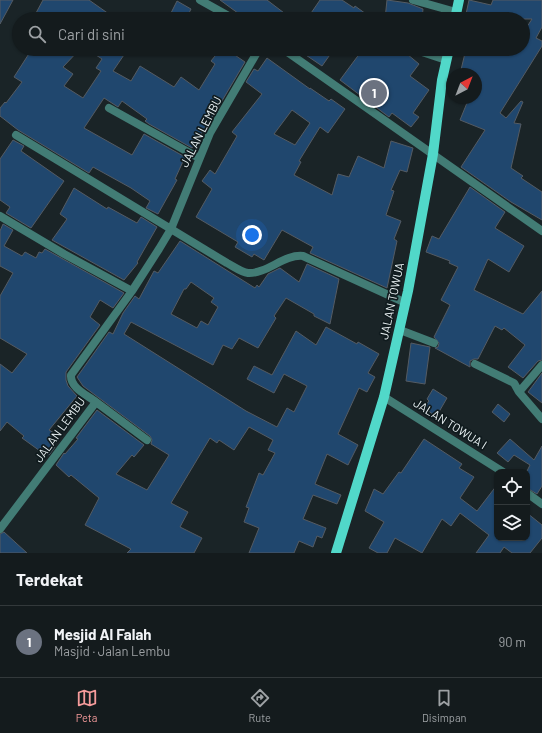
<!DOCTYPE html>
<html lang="id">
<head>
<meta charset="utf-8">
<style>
	:root { --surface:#141b1d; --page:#1d2426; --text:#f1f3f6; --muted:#9da1a4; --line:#33393b; --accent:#f59b9b }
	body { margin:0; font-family:Barlow,sans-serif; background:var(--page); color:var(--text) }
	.controls { position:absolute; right:12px; bottom:12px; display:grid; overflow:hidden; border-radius:8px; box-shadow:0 1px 3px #0004 }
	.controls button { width:36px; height:36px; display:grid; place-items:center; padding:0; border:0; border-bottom:1px solid var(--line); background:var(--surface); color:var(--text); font:20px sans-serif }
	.compass { position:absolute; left:446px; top:68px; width:36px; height:36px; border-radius:50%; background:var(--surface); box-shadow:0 1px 3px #0004; rotate:42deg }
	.you { position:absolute; left:252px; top:235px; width:14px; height:14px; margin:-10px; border:3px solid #fff; border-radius:50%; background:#1a73e8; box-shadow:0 0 0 6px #1a73e833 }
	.badge { display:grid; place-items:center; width:26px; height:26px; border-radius:50%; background:var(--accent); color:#fff; font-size:13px; font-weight:700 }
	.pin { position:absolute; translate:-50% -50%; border:2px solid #fff; box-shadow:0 1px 4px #0006 }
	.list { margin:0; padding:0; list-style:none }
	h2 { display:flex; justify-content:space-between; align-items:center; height:52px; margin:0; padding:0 16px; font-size:17px }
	h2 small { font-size:13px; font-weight:400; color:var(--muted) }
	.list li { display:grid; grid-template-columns:26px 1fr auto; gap:12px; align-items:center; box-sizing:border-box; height:72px; padding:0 16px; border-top:1px solid var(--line) }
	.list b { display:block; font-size:15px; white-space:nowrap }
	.list p { margin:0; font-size:13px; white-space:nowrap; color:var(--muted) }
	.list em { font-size:13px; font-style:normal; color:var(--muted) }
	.icon { flex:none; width:22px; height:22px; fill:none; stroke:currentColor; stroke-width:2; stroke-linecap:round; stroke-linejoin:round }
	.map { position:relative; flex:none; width:542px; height:553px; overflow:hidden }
	.search { position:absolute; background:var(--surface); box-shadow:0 1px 3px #0004; left:12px; right:12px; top:12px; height:44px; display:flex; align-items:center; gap:10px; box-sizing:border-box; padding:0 14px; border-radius:22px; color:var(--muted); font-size:15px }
	.sheet { height:124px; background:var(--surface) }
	nav { display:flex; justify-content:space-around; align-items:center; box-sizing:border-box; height:56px; border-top:1px solid var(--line); background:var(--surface); font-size:11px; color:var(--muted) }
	nav a { display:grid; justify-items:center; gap:2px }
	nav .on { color:var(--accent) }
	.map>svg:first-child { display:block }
	.building { fill:#20476e; stroke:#545b63; fill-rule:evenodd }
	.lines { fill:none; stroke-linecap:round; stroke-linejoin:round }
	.service { stroke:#427c75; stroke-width:8 }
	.minor { stroke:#427c75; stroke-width:8 }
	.primary { stroke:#51d8c9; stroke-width:10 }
	.labels { text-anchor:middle; stroke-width:3.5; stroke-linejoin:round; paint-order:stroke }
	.street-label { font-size:12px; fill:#e9f1f3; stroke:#101b1e }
</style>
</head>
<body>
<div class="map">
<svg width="542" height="553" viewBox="0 0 542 553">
	<rect width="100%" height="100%" fill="#1a2427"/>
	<path class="building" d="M0 0H13L0 24Z
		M43 0H89L116 19H47L36 13Z
		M220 0H267L292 19H246Z
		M320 0H342L354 8 355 6 373 19H307Z
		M387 0 408 3 423 9 422 19H385Z
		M469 0 491 5 493 0H542V27L536 38 542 41V46L500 113 506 118 521 101 523 102 514 123 521 124 511 168 523 176 521 178 542 192V220L511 202 461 167 485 130 460 120 469 98H476V74H460L466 49H523V33L532 19H465Z
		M177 1 191 9 186 19H168Z
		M32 49H80L63 67 73 74 64 86 83 98 101 71 96 68 102 59 87 49H128L113 71 131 81 140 66 174 87 181 77 199 90 215 64 211 61 215 56 204 49H226L245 62 216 111 192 148 149 124 145 121 147 119 122 101 118 107 104 98 84 128 132 155 144 134 185 157 175 179 177 180 158 214 146 208 150 201 131 188 93 167 89 173 18 130 0 116V108L5 102 6 103 22 82 14 77Z
		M297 49H334L322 66Z
		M363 49H401L419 64 410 76 429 90 413 113 419 117 411 127 392 113 389 117 340 80Z
		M267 58 310 89V88L329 101 331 99 345 109 328 133 320 127 299 161 301 162 294 175 332 195 338 174 349 177 358 156 384 168 391 141 413 148 407 172 400 170 391 190 394 191 386 215 401 221 394 239 397 241 387 288 310 253 313 247 282 230 264 260 254 254 252 257 235 247 238 242 196 217 212 189 202 181 210 170 215 174 237 136 232 132 262 94 246 82 254 69 258 71ZM292 110 310 123 295 145 274 134Z
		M13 140 24 146 21 151 64 181 31 228 6 213 10 207 0 200V159Z
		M470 187 505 212 495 228 524 246 509 272 488 259 474 290 523 314 542 291V360L538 361 523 378 508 367 525 345 504 328 502 330 495 326 478 359H474L470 361V367L435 348 438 347 439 343 434 337 450 305 441 300 458 267 449 263 450 261 426 252 432 236 439 239Z
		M74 188 107 209 108 207 137 223 141 217 157 227 137 262 138 263 124 280 52 240 67 219 60 214Z
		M3 224 13 230 4 246 22 256 25 252 36 258 39 252 42 253 45 249 124 293 113 308 100 300 90 317 100 325 66 372V380L68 386 77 396 49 430 54 433 48 441 55 447 49 455 42 449 40 451 22 438 24 436 7 422 0 431V364L12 373 27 354 0 338V296L13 273 0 266V231Z
		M180 241 255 288 257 285 259 287 268 274 280 268 299 282 307 264 339 279 330 324 314 316V314L286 298 274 316 276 318 258 348 239 338 232 349 223 345 213 365 131 322 124 334 246 411 277 427 287 408 294 412 307 386 284 374 274 393 247 379 254 366 272 375 296 331 316 345 326 327 357 344 358 342 379 354 368 373 375 377 367 392 359 388 338 434 358 445 348 465 327 454 315 484 341 495 337 504 313 495 303 519 326 528 322 538 317 536 313 547 299 541 294 553H249L259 528 244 522 249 508 246 507 259 473 263 475 275 453 268 450 273 440 249 427 234 450 219 440 217 443 210 438 171 503 188 512 180 527 202 538 194 553H127L131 549 85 525 99 498 71 475 69 477 56 465 64 453 65 454 78 439 76 438 97 410 144 445 134 457 132 455 116 474 147 490 169 455 151 444 152 440 150 436 83 386 77 377 109 332 113 334 123 313 135 296 139 299 154 271 158 273ZM191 282 214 298 211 302 218 307 208 325 201 321 197 328 171 314 184 289H186Z
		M411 343 430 347 425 384 406 381Z
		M542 373V403L528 392Z
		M433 389 447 398 436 417 424 407 429 401 427 399Z
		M498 404 510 414 504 422 492 412Z
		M424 439 462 464 459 468 474 477 460 498 477 511 497 485V538H527V513L542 525V538L530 553H512L504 547 500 553H476L489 535 460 513 451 526 442 519 422 553 395 538 387 553H378L369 548 384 522 365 511 374 489 383 494 399 472 401 473Z
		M510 439 534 460 542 446V486L537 494 527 488V471L530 465 514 455 508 462 497 453Z
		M4 532 27 553H0V534Z"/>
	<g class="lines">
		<path class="service" d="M400 330 434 343
			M475 364 514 383 519 392 542 419
			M519 392 542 365"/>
		<path class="minor" d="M200 0 234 19
			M413 0 456 12
			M283 49 542 231
			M413 49 446 60
			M109 108 199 158
			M16 135 227 263C233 266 241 272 248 273 267 274 284 254 303 256L406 303
			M0 216 64 254 132 291
			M384 397 503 472
			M96 402 147 440
			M527 493 542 504
			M0 529 96 402C87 395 70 388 71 375L132 291 159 249 171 229 210 133 259 49"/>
		<path class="primary" d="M455 19 459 0
			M336 553 384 397 408 291 433 154 442 80 449 49"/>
	</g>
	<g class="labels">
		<g class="street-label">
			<text transform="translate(201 132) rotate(-63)" y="4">JALAN LEMBU</text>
			<text transform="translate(392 301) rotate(-78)" y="4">JALAN TOWUA</text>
			<text transform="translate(450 424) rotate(32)" y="4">JALAN TOWUA I</text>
			<text transform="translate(60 430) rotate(-54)" y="4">JALAN LEMBU</text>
		</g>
	</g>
</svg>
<div class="controls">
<button><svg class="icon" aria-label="locate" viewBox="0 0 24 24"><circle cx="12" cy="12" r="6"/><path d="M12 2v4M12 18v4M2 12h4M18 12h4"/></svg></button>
<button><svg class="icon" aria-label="layers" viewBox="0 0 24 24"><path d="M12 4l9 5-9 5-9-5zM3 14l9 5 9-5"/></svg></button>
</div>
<svg class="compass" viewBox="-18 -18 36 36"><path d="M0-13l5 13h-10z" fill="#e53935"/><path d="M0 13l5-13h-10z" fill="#9da1a4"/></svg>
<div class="you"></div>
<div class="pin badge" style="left:374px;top:93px;background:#6b7280">1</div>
<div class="search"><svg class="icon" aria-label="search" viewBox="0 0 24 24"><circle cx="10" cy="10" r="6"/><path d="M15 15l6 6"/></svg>Cari di sini</div>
</div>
<section class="sheet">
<h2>Terdekat<small></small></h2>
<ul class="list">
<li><span class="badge" style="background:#6b7280">1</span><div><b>Mesjid Al Falah</b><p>Masjid · Jalan Lembu</p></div><em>90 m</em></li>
</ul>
</section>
<nav>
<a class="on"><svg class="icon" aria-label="map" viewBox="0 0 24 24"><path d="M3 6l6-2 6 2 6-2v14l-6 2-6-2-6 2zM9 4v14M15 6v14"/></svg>Peta</a>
<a><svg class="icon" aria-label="directions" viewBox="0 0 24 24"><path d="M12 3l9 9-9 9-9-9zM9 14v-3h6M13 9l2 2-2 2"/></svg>Rute</a>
<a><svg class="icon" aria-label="saved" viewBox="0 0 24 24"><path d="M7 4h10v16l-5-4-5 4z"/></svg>Disimpan</a>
</nav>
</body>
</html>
